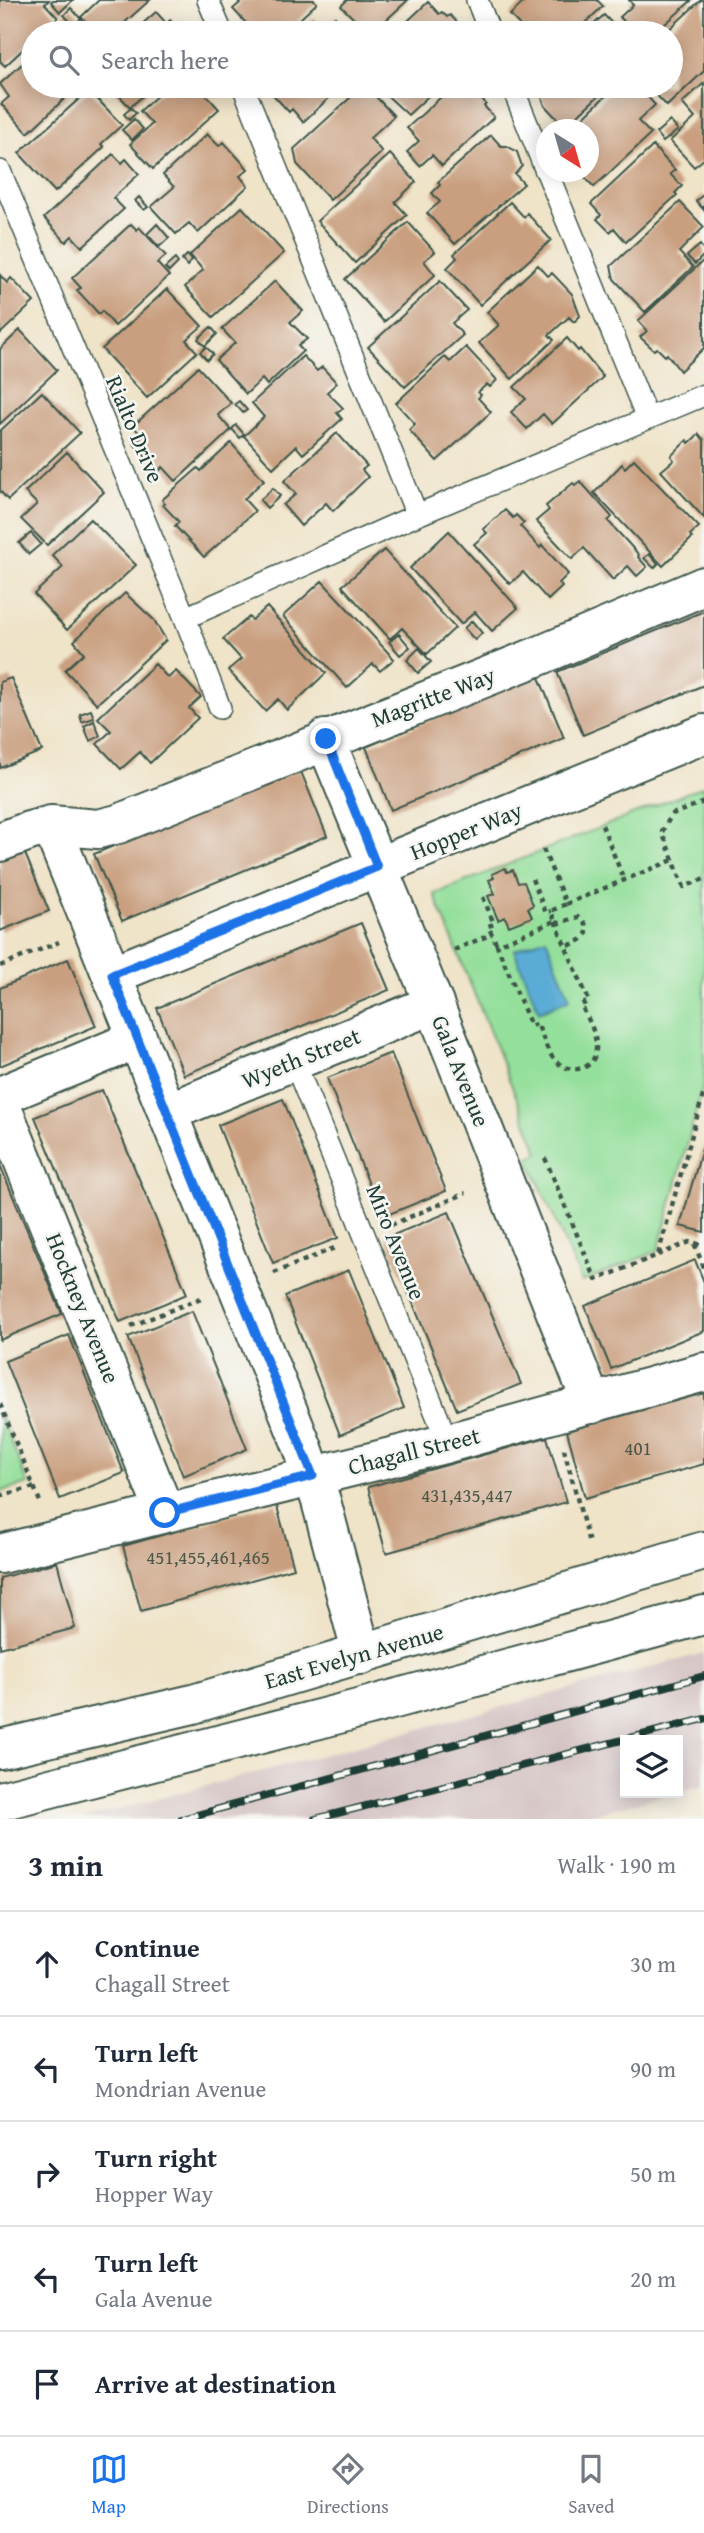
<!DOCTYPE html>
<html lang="en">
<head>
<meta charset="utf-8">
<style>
	:root { --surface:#fff; --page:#f6f6f7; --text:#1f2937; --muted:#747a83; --line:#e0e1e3; --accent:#1a73e8 }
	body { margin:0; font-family:"Gentium Book Plus",serif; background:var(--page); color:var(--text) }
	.controls { position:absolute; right:21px; bottom:21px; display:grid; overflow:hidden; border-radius:0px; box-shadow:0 4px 18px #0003 }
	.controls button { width:63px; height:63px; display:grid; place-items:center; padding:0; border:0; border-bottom:2px solid var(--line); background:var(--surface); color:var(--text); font:35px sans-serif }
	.compass { position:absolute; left:536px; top:119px; width:63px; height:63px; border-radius:50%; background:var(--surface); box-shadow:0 4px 18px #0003; rotate:143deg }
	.stop { position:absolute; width:21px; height:21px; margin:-16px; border:5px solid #1a73e8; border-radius:50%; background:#fff }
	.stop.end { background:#1a73e8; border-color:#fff; box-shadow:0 2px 7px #0008 }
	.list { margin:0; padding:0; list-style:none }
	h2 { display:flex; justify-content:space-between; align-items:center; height:91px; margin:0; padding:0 28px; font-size:30px }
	h2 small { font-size:23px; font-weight:400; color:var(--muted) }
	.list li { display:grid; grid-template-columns:46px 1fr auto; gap:21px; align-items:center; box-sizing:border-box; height:105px; padding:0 28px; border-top:2px solid var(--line) }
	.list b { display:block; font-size:26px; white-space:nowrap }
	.list p { margin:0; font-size:23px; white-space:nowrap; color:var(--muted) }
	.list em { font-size:23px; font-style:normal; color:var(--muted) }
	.icon { flex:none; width:38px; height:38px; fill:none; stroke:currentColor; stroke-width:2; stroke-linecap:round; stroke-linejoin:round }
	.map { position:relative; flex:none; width:704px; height:1819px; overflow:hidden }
	.search { position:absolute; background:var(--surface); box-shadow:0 4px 18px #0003; left:21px; right:21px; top:21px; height:77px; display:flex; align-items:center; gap:18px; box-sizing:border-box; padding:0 24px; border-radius:38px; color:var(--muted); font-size:26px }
	.sheet { height:616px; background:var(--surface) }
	nav { display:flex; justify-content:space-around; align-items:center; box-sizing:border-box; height:98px; border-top:2px solid var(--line); background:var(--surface); font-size:19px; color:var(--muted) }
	nav a { display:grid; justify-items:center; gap:4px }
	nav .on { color:var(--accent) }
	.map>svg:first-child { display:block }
	.industrial { fill:#d2bfc0 }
	.green { fill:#94df9b; stroke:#5a8e68; stroke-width:2 }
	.water { fill:#5aabd5; stroke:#3c7484; stroke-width:2 }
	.building { fill:#c99f7f }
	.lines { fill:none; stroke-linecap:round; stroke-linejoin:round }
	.lane-casing { stroke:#3e564a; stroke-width:24 }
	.street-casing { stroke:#3e564a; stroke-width:42 }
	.secondary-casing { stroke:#3e564a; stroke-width:42 }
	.path { stroke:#3e564a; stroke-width:4.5; stroke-dasharray:5 5; stroke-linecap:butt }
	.lane { stroke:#fff; stroke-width:21 }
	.street { stroke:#fff; stroke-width:38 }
	.secondary { stroke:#fff; stroke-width:38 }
	.rail-casing { stroke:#1f3d34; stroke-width:8 }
	.rail { stroke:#f6f6f2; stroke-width:5; stroke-dasharray:16; stroke-linecap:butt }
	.route { stroke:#1a73e8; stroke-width:9 }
	.labels { text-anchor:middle; stroke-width:5; stroke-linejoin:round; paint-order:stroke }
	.number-label { font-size:19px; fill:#4a5647 }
	.street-label { font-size:23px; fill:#1f3d34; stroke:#f6f6f2 }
</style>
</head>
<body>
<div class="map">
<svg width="704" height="1819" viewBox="0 0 704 1819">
	<rect width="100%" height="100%" fill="#f6f6f2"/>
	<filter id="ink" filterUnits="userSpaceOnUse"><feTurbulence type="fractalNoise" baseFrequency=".0143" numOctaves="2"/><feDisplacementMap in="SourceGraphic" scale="14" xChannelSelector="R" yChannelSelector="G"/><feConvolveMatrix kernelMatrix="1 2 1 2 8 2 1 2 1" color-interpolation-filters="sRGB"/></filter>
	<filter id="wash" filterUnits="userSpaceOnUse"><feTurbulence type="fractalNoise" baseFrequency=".00686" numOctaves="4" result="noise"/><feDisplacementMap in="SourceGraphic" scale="28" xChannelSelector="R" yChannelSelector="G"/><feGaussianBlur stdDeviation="1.57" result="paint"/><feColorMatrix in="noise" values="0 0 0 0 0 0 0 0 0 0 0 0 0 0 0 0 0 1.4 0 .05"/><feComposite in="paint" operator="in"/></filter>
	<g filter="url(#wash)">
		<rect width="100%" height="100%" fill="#efe3c8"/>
		<path class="industrial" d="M704 1653V1785L678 1792V1740H625V1793H674L575 1819H82Z"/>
		<path class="green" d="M704 786V1082L658 1251 582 1282 528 1158 539 1153 434 894Z
			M0 1414 28 1484 0 1492Z"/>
		<path class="water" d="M546 938 570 999 539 1012 514 950Z"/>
		<g id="blocks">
			<path class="building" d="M0 0H49L45 4 58 18 41 33H33V40L5 66 0 61Z
				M53 0H73L60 12 51 2Z
				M99 0H150L113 33H97L81 17Z
				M237 0H314L317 3 285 33H263L261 30 255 33 233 9 240 3Z
				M347 0H408L372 33H368L341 6Z
				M526 0H597L603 6 575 33H527L510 15Z
				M629 0H692L655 33H635L620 17 633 5Z
				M701 0H704V71L667 106 648 86H671V33H665Z
				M428 2 439 14 442 12 447 17 450 15 465 31 462 33H395Z
				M71 8 81 19 73 25 64 15Z
				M156 12 167 24 170 20 183 33H132Z
				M604 15 621 33H584Z
				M335 17 350 33H297L313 18 323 29Z
				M57 21 67 31 64 33H50L47 30Z
				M33 54V86H78L28 133 1 104 9 97 0 84Z
				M704 83V159L694 167 670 141 695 118 682 103Z
				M110 86H154L130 107Z
				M168 86H198L219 109 153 169 130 144 152 124 140 111Z
				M265 86H342L303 122 292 109 289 112Z
				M363 86H366L394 116 370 138 382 152 330 200 297 164 294 149Z
				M377 86H439L408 115Z
				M453 86H469L486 104 484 106 494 117 442 166 432 155 420 166 407 152 419 141 407 128Z
				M538 86H609L565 127 545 106Z
				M616 86H638L655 105 638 121 651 134 594 187 580 172H588V130H570Z
				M89 90 122 125 101 144 104 147 55 192 19 153Z
				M131 108 136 113 129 120 124 114Z
				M134 119 143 129 132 140 122 130Z
				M670 121 678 130 663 142 656 133Z
				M207 134 219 146 224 142 248 169 240 176 248 186 198 233 189 223 176 234 151 207 174 187 163 175Z
				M491 135 501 146H507L517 152 522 166 515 174 524 184 455 244 427 213 440 202 432 193 440 185 438 182Z
				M653 146 675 170 670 174 682 186 675 193 677 195 626 242 614 228 610 232 597 219 601 215 591 204Z
				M113 154 122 163 126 159 139 174 113 198 124 209 82 247 72 236 66 242 44 218Z
				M390 154 416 182 395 202 407 215 355 263 317 221Z
				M704 194V210L696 201Z
				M139 197 148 207 144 210 135 201Z
				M510 202 524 217 527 213 551 240 480 305 447 268 457 258 454 254Z
				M680 202 704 227 679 252 693 267 645 312 614 279 611 266Z
				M242 207 284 253 213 317 185 287 203 270 190 255Z
				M408 222 435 252 424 261 435 275 384 322 345 279Z
				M131 224 137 230 139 227 166 256 157 263 169 276 115 326 102 311 99 314 77 290 81 288 72 278Z
				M157 224 169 238 159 247 147 234Z
				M700 245 704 250V255L695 264 687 256Z
				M187 255 192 260 187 266 182 260Z
				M175 259 178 263 169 272 165 268Z
				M704 260V348L680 371 667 354 665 356 657 348 654 350 640 337 647 331 638 321Z
				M538 265 548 276 552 273 572 294 580 316 574 322 569 317 549 335 554 340 512 379 479 343 499 325 487 312Z
				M0 275 7 283 11 278 34 302 0 334Z
				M275 281 303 311 290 322 307 339 298 346 303 351 267 385 262 379 246 394 216 360 235 343 222 329Z
				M440 281 467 310 452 323 463 335 405 387 368 347Z
				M167 289 202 326 186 340 197 352 147 398 102 349Z
				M211 327 217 334 205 346 198 339Z
				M20 330 57 370 0 424V349Z
				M567 338 578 351 580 349 603 377 552 424 543 414 527 429 511 412 526 399 514 387Z
				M206 347 213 354 207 360 200 352Z
				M466 347 497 380 490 387 487 384 478 392 481 395 478 398 491 412 437 461 409 430 415 424 396 403 445 357 450 362Z
				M303 356 317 371 322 367 337 383 327 392 343 408 337 413 342 419 303 454 296 446 273 468 244 436 264 417 252 403Z
				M198 367 231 403 218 415 231 430 176 481 163 467 159 471 134 444 142 436 133 426Z
				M42 392 80 433 8 500 0 491V431Z
				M239 401 247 410 243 413 235 404Z
				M236 425 244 434 240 438 232 429Z
				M337 433 367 466 362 470 368 477 333 511 326 503 301 526 283 505 296 494 284 481Z
				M699 434 704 440V518L661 471 674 460 671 456 687 440 689 443Z
				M231 443 264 480 244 499 255 511 204 557 175 526 179 522 163 505 165 504 162 500 198 468 201 471Z
				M67 452 104 492 47 545 21 519 37 504 25 492Z
				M634 459 699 527 690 535 692 538 663 566 594 493 622 464 625 468Z
				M580 481 612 517 608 521 639 555 638 557 647 567 637 576 628 566 613 580 584 548 572 559 536 521 549 510 546 506 573 483 575 485Z
				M273 488 280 496 267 508 260 500Z
				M505 510 513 518 516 515 524 523 520 526 540 548 542 545 568 574 559 583 562 587 548 600 523 572 510 584 474 544 487 533 483 529Z
				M90 519 136 565 67 630 34 594 63 567 52 555Z
				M449 531 518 608 492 631 475 612 461 624 410 568Z
				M31 533 41 544 29 554 19 543Z
				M384 550 455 628 427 654 402 628 390 639 342 586Z
				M649 554 658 564 654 568 644 558Z
				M322 581 394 659 380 671 373 664 347 688 283 616Z
				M125 593 154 620 166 640 97 704 65 670 84 653 74 641Z
				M267 607 326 673 287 710 278 699 265 711 228 670 241 659 223 639 249 617 252 620Z
				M704 611V685L583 735 557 672Z
				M472 621 482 633 475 640 464 628Z
				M399 634 410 647 400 655 389 642Z
				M419 648 431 662 418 673 407 660Z
				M155 664 168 678 176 671 201 697 189 708 198 718 150 763 140 752 121 769 97 744 111 731 98 718Z
				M538 675 564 738 391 810 366 747Z
				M11 678 42 751 0 768V682Z
				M91 710 94 718 82 722 80 714Z
				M94 721 100 736 90 741 84 726Z
				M300 769 327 836 122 921 94 854Z
				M21 844 49 911 0 931V853Z
				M505 868 507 872 513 870 518 883 524 882 533 905 528 908 532 917 509 926 505 917 498 920 488 896 495 894 489 880 494 878 492 874Z
				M361 923 389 990 184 1075 157 1008Z
				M68 959 96 1026 0 1066V988Z
				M391 1053 446 1191 382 1217 327 1078Z
				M102 1090 187 1294 120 1322 35 1117Z
				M283 1099 338 1238 273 1263 218 1125Z
				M704 1142V1232L680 1226Z
				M0 1165 62 1314 0 1340Z
				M449 1212 521 1384 457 1410 386 1238Z
				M695 1260 704 1282V1331L611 1369 585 1306Z
				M349 1270 404 1408 340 1435 285 1296Z
				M192 1311 247 1449 183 1476 128 1337Z
				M69 1335 124 1473 60 1499 5 1361Z
				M704 1393V1464L585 1498 567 1431Z
				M547 1437 566 1502 386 1553 368 1487Z
				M276 1503 294 1568 141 1611 123 1546Z
				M57 1562 75 1628 0 1648V1578Z"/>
		</g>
	</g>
	<g filter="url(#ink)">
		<use href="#blocks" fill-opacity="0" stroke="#3e564a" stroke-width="2"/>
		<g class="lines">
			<g class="lane-casing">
				<path id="lane" d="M208 0 222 33
					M477 0 490 33
					M243 86 417 515
					M512 86 546 171
					M0 171 185 618 220 708
					M547 172 647 418
					M185 618 417 515 704 395
					M294 1061 448 1443"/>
			</g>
			<g class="street-casing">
				<path id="street" d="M325 739 434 1004 592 1404
					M51 825 303 1448 321 1501 362 1655
					M0 842 29 831 51 825 98 829 118 824 541 655 704 586
					M112 975 704 734
					M0 1096 138 1039
					M0 1103 165 1513
					M168 1112 434 1004
					M0 1554 448 1443 704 1372"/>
			</g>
			<g class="secondary-casing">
				<path id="secondary" d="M0 1749 193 1704 704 1551
					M0 1801 358 1709 704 1615"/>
			</g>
			<path class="path" d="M704 802 672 814 662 832 684 887 704 879
				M602 825 624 880
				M543 849 566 904 551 911 555 921
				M532 879 546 913 551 911
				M483 897 494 924 488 926 497 945
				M566 904 673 860
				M555 921 589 1001 581 1005C587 1017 596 1032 596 1046 597 1072 568 1076 553 1058 546 1049 542 1034 537 1023L531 1026 497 945Z
				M556 924 578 917 585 923 587 933 581 940 566 947
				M454 950 492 934
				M0 966 59 942
				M545 1158 596 1280 658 1255 704 1092
				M391 1225 466 1193
				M695 1243 704 1246
				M658 1255 690 1242 694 1243 704 1268
				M274 1273 337 1247
				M131 1326 201 1298
				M0 1404 41 1504
				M564 1449 589 1543
				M0 1496 34 1487"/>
			<use href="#lane" class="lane"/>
			<use href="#street" class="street"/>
			<use href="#secondary" class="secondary"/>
			<g class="rail-casing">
				<path id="rail" d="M182 1819 704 1676
					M315 1819 704 1719"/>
			</g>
			<use href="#rail" class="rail"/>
		</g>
	</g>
	<g class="lines" filter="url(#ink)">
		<path class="route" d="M165 1513 313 1476 112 975 377 867 326 739"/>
	</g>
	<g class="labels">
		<g class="number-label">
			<text x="638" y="1455">401</text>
			<text x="467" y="1502">431,435,447</text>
			<text x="208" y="1564">451,455,461,465</text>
		</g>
		<g class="street-label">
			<text transform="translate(135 429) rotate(67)" y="8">Rialto Drive</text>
			<text transform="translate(433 697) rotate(-21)" y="8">Magritte Way</text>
			<text transform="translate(466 831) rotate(-22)" y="8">Hopper Way</text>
			<text transform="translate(301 1058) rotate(-22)" y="8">Wyeth Street</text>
			<text transform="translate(461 1071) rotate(68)" y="8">Gala Avenue</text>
			<text transform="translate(396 1242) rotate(68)" y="8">Miro Avenue</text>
			<text transform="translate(83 1308) rotate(68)" y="8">Hockney Avenue</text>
			<text transform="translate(414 1451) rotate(-14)" y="8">Chagall Street</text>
			<text transform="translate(354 1656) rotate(-16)" y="8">East Evelyn Avenue</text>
		</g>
	</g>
</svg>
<div class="controls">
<button><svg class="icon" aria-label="layers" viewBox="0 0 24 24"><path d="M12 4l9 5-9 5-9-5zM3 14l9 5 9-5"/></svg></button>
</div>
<svg class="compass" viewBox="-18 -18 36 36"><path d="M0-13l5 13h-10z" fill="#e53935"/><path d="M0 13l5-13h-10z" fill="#747a83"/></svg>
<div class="stop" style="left:165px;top:1513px"></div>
<div class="stop end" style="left:326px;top:739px"></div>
<div class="search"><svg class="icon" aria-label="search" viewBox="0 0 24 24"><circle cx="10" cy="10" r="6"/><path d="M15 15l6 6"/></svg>Search here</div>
</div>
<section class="sheet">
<h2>3 min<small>Walk · 190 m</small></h2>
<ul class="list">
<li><svg class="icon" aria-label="ahead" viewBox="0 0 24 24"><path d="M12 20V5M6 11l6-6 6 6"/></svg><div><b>Continue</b><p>Chagall Street</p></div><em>30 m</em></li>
<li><svg class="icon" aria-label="left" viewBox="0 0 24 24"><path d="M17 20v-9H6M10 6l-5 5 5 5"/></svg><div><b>Turn left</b><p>Mondrian Avenue</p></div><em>90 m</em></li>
<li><svg class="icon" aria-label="right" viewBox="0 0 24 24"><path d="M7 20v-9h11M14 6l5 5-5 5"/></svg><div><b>Turn right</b><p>Hopper Way</p></div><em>50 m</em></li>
<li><svg class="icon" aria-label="left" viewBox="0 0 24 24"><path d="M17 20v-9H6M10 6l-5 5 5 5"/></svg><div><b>Turn left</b><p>Gala Avenue</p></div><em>20 m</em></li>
<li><svg class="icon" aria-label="arrive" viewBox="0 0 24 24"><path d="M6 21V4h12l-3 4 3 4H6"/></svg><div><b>Arrive at destination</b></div></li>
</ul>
</section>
<nav>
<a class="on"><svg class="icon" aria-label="map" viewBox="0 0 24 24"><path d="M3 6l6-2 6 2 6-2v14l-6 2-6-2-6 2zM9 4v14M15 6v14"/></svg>Map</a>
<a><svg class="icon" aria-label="directions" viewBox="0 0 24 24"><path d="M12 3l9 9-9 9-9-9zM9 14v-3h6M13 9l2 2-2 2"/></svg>Directions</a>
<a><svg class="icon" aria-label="saved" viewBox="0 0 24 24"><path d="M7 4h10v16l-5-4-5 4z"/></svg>Saved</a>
</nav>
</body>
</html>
